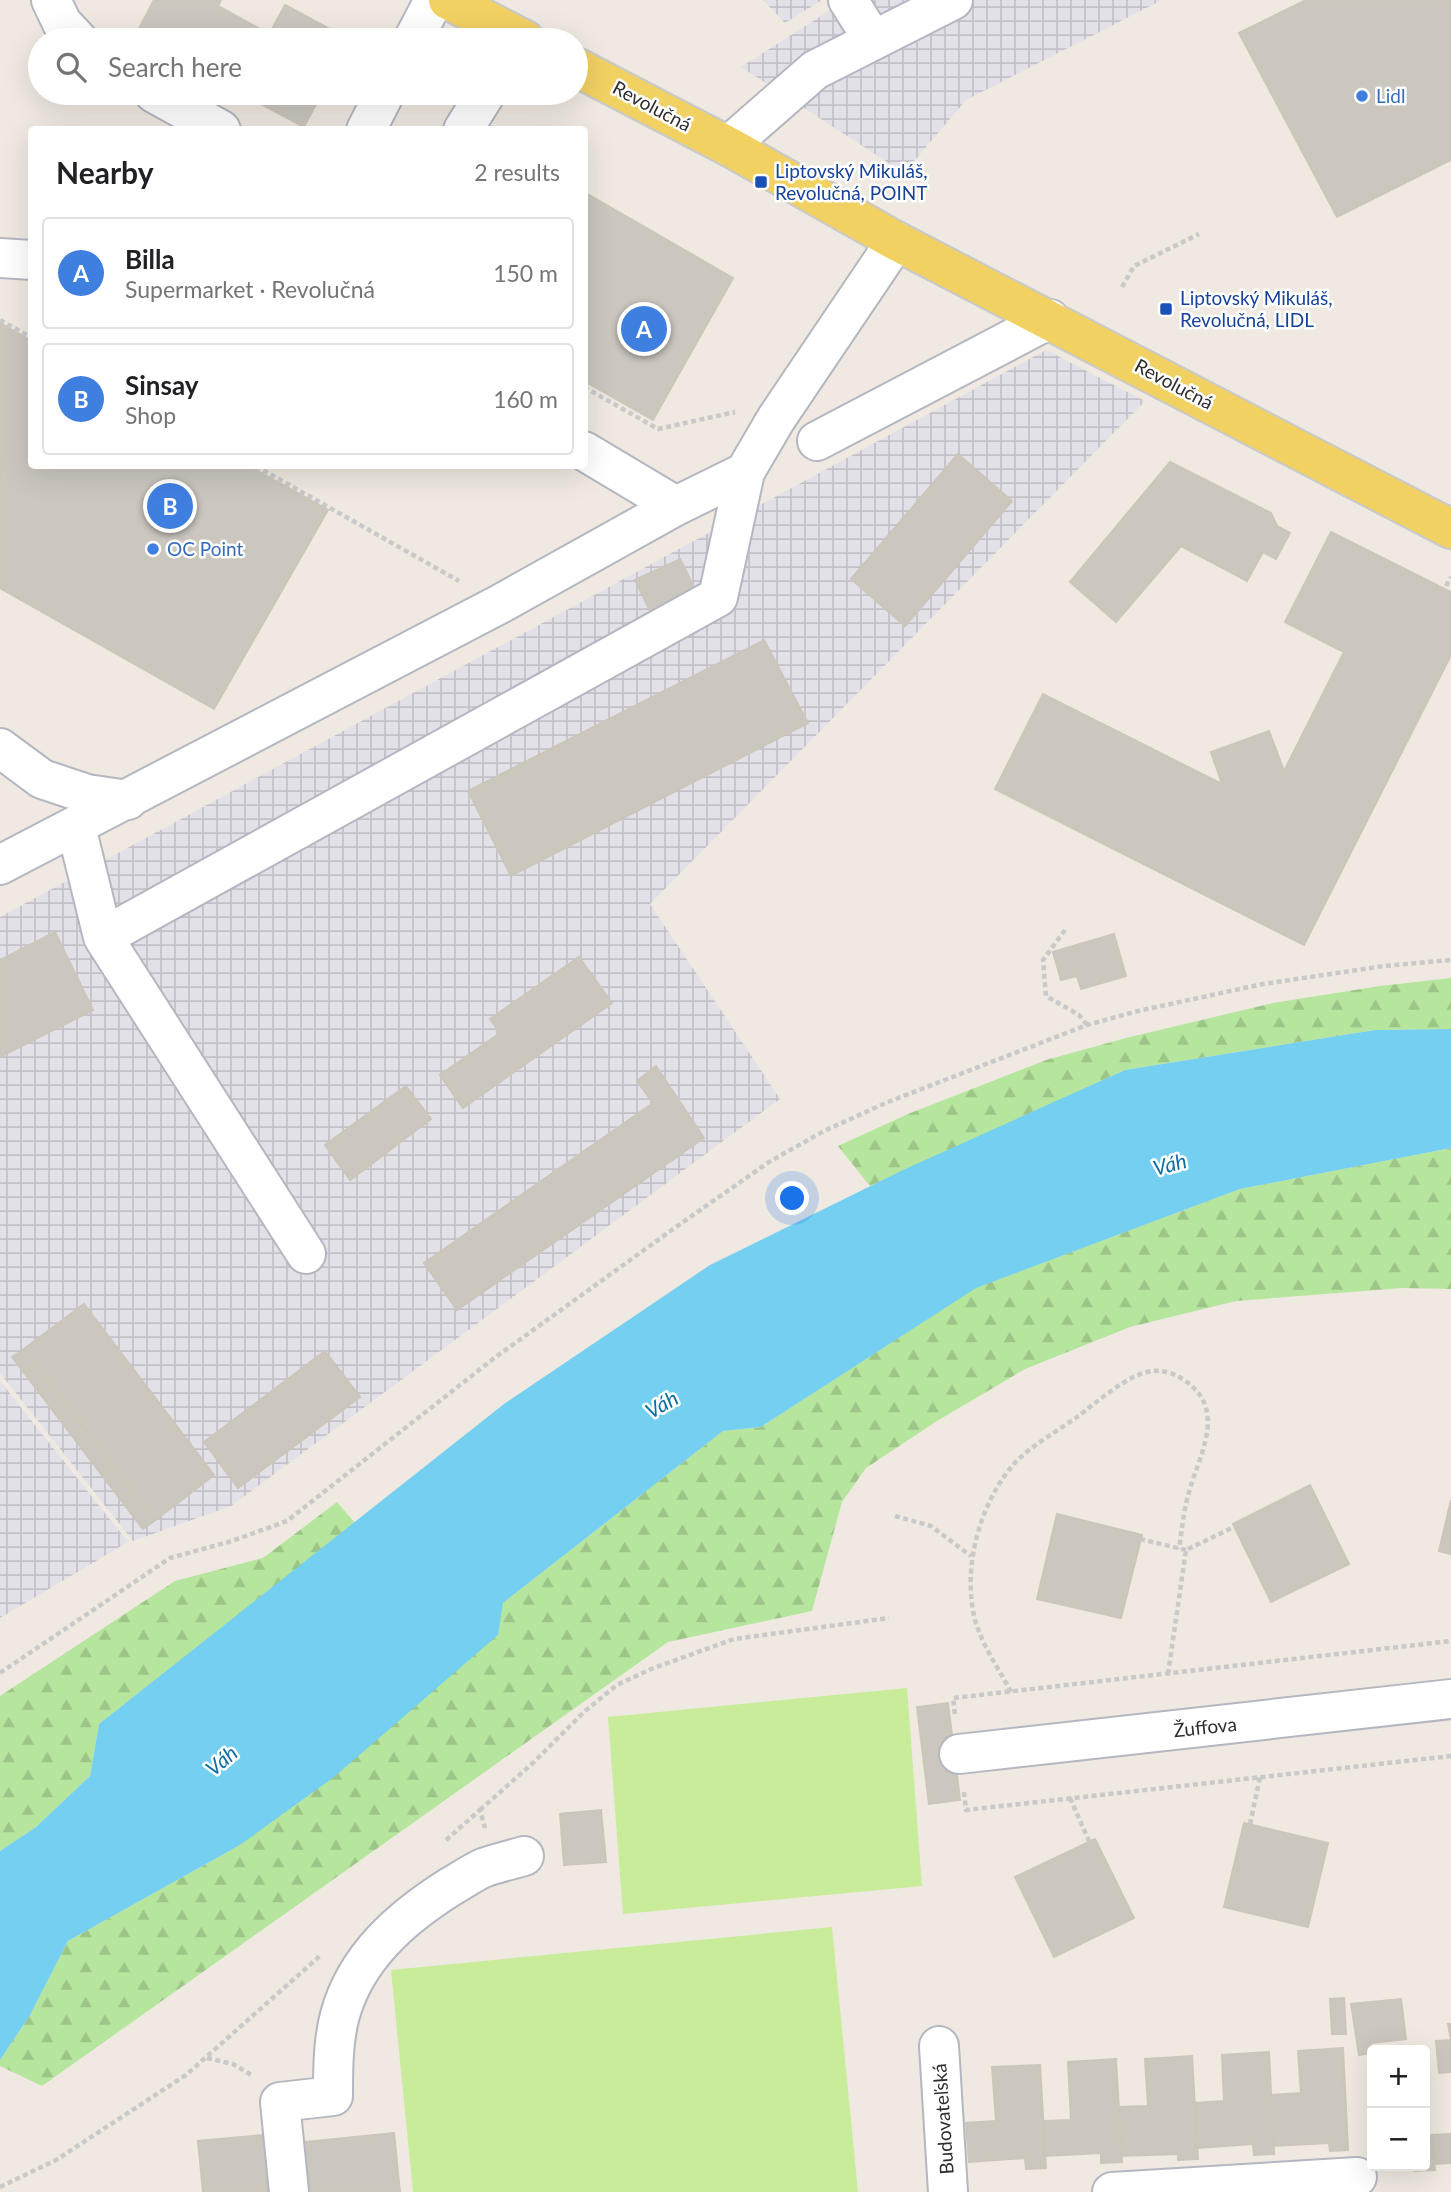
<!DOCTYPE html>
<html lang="en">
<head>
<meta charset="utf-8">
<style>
	:root { --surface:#fff; --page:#f6f6f6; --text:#202124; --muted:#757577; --line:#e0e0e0; --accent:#d93025 }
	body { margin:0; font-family:Lato,sans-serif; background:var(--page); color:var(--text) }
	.controls { position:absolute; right:21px; bottom:21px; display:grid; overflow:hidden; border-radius:7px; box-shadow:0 7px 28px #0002 }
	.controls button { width:63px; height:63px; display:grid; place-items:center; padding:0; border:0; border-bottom:2px solid var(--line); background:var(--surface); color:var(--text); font:35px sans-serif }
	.you { position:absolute; left:793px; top:1199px; width:24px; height:24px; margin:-18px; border:5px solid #fff; border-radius:50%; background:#1a73e8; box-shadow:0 0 0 10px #1a73e833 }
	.badge { display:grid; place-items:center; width:46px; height:46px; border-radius:50%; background:var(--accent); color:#fff; font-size:23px; font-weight:700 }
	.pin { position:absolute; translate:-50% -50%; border:4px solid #fff; box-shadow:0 2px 7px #0006 }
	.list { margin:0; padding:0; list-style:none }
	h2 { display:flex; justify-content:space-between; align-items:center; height:91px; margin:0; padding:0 28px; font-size:30px }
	h2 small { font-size:23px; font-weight:400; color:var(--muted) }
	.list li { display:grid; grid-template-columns:46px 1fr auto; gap:21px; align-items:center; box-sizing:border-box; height:112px; margin:0 14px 14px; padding:0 14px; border:2px solid var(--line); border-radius:7px }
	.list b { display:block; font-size:26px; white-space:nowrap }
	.list p { margin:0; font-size:23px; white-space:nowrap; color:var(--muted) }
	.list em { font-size:23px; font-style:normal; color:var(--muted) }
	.icon { flex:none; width:38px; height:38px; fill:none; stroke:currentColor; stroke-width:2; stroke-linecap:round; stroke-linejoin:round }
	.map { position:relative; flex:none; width:1451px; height:2192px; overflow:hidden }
	.search { position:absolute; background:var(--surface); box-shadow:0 7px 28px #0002; left:28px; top:28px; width:560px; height:77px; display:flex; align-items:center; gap:18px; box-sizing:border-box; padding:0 24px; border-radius:38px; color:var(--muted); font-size:26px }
	.panel { position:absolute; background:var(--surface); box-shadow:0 7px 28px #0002; left:28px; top:126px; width:560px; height:343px; border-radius:7px }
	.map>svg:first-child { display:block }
	.industrial { fill:url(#industrial-grid) }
	.forest { fill:url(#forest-firs) }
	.pitch { fill:#c9ec9a }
	.water { fill:#75cff0 }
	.building { fill:#cbc7bf; stroke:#cbc5ba; stroke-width:2 }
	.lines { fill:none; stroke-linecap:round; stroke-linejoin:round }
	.minor-casing { stroke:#b4b7c1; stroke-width:42 }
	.major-casing { stroke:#c9c9c9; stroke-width:42 }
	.path { stroke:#c9c9c9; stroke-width:4.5; stroke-dasharray:5 3.5; stroke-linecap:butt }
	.minor { stroke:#fff; stroke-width:38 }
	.major { stroke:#f2d163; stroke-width:38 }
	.shop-dot { fill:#3f7fe0; stroke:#fff; stroke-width:2.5 }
	.transit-dot { fill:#1a4fb4; stroke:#fff; stroke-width:2.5 }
	.labels { text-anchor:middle; stroke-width:5; stroke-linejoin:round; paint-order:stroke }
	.shop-label { font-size:19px; fill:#366cbe; stroke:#fff; text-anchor:start }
	.street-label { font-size:19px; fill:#2e2e2e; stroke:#fff }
	.transit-label { font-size:19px; fill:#164399; stroke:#fff; text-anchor:start }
	.water-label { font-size:21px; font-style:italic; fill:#0d6fa3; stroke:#fff }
</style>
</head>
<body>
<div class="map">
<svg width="1451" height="2192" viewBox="0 0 1451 2192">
	<defs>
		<pattern id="industrial-grid" width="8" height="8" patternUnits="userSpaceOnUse" patternTransform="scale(1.75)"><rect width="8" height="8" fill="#e3e1e8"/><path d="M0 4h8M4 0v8" fill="none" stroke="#c3c1c7"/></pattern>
		<pattern id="forest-firs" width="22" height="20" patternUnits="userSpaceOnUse" patternTransform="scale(1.75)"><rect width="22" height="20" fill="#b6e59e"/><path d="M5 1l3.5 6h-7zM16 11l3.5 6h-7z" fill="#9dc588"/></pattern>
	</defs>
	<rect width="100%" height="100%" fill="#efe9e1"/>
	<path class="industrial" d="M763 0H822L785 23Z
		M846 0H1162L966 100 904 173 741 67Z
		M1046 350 1145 401 650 904 780 1099 231 1506 133 1541 0 1373V917Z
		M0 1381 128 1542 0 1618Z"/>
	<path class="forest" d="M1451 978V1029L1375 1030 1125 1070 870 1186 838 1146 908 1114 1046 1060 1126 1038 1273 1003 1380 986Z
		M1451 1148V1289L1403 1288 1236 1301 1130 1327 1025 1369 937 1421 866 1468 842 1502 812 1611 668 1642 42 2086 0 2066V2060L30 2015 68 1941 240 1845 503 1603 723 1431 761 1427 975 1288 1240 1189Z
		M337 1502 355 1523 99 1724 90 1776 36 1827 0 1851V1696L175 1581 263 1558Z"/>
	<path class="pitch" d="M907 1688 922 1886 623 1914 608 1717Z
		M832 1927 858 2192H413L391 1970Z"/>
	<path class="water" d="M1451 1029V1148L1240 1189 976 1288 761 1427 723 1431 503 1603 498 1635 334 1777 240 1845 68 1941 30 2015 0 2060V1851L36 1827 90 1776 99 1724 504 1404 710 1265 903 1170 1125 1070 1375 1030Z"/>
	<path class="building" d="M154 0H221L218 6 269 34 266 40H133Z
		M1306 0H1451V160L1337 217 1239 33Z
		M285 5 350 40H266Z
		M240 93H322L304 127Z
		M584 192 733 278 653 420 584 381Z
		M0 323 32 341V466H249L328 510 214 709 0 588Z
		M958 454 1012 501 905 626 851 579Z
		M1170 462 1271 513 1277 526 1290 533 1276 559 1263 552 1247 581 1181 546 1116 622 1070 582Z
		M1331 532 1451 592V655L1304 945 995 789 1043 694 1222 784 1211 752 1269 731 1284 771 1344 652 1285 622Z
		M680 559 697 593 652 615 635 580Z
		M764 640 808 723 511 876 468 791Z
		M55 932 93 1010 0 1057V960Z
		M1114 934 1126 976 1081 989 1077 976 1061 980 1053 952Z
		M579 957 612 1003 463 1108 440 1075 500 1033 490 1019Z
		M656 1066 704 1138 457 1310 424 1263 653 1103 637 1081Z
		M406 1086 431 1119 350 1180 325 1145Z
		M84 1304 214 1475 154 1521 24 1349Z
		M24 1349 154 1521 143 1529 12 1357Z
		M325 1351 360 1397 238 1488 204 1442Z
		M1310 1485 1349 1564 1271 1602 1233 1524Z
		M1451 1500V1554L1439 1551Z
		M1057 1514 1142 1535 1121 1618 1037 1599Z
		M948 1703 960 1800 929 1804 917 1707Z
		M601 1810 606 1862 564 1865 560 1814Z
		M1244 1823 1328 1843 1308 1927 1224 1907Z
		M1095 1839 1134 1918 1054 1957 1015 1877Z
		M1344 1998 1346 2034H1332L1330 1999Z
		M1401 1999 1406 2039 1371 2043 1372 2053 1359 2055 1351 2004Z
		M1448 2024H1451V2072L1439 2073 1436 2041 1451 2040Z
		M1343 2048 1348 2150 1330 2151 1329 2143 1273 2146 1271 2095 1301 2093 1298 2051Z
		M1269 2052 1274 2154 1254 2155 1253 2144 1198 2148 1195 2103 1224 2101 1222 2055Z
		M1192 2056 1198 2159 1178 2160V2154L1121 2156 1119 2107 1148 2106 1145 2059Z
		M1116 2059 1122 2162 1101 2163V2153L1045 2156 1043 2121 1071 2120 1068 2062Z
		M1040 2065 1046 2168 1026 2169 1025 2158 969 2162 966 2123 996 2121 992 2067Z
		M394 2133 400 2192H310L306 2142Z
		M1451 2134V2163L1435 2164 1432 2135Z
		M263 2135 269 2192H203L198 2141Z
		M1432 2135 1435 2170 1414 2171V2166H1425V2136Z"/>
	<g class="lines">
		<g class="minor-casing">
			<path id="minor" d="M51 0 62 23 78 40
				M848 0 873 40
				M413 40 434 0
				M154 93 221 130
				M366 130 385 93
				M463 130 486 93
				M728 146 815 70 953 0
				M0 258 32 260
				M817 441 1050 319
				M584 451 676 506
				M0 748 42 779 87 794 128 800
				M76 827 103 937 718 597 745 472 776 419 896 241
				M0 865 500 604 676 506 745 472
				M103 937 306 1254
				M959 1754 1451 1699
				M939 2046 948 2192
				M289 2192 280 2102 333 2096C333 2070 333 2040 340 2015 356 1957 401 1918 450 1887 461 1881 472 1873 483 1868 496 1863 511 1860 524 1856
				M1112 2192 1357 2177"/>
		</g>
		<g class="major-casing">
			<path id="major" d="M448 0 525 40
				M576 67 728 146 896 241 1451 529"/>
		</g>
		<path class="path" d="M1122 287 1134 266 1199 234
			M0 320 32 338
			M584 387 658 429 735 412
			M256 466 459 581
			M1446 586 1451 577
			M1065 930 1043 960 1046 996 1079 1015 1087 1025
			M895 1516 931 1526 971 1556
			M1140 1539 1186 1550
			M0 1673 170 1558 232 1541 287 1521 493 1359 683 1222 769 1162 824 1131 888 1102 1087 1025 1138 1011 1263 984 1384 966 1451 960
			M1168 1674 1186 1550 1234 1527
			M1011 1692C999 1669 982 1645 975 1620 962 1569 979 1505 1013 1465 1030 1446 1056 1432 1077 1417 1096 1403 1130 1372 1154 1371 1175 1369 1201 1388 1206 1408 1214 1435 1194 1470 1188 1496 1183 1513 1182 1531 1179 1549
			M955 1714 953 1698 1451 1641
			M964 1792 966 1810 1451 1756
			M1070 1798 1089 1841
			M480 1810 534 1762 585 1711 617 1685 651 1669 734 1639 889 1618
			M1250 1824 1260 1777
			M446 1840 480 1810 485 1828
			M207 2058 233 2064 253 2076
			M0 2187 56 2160 186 2075 321 1955"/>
		<use href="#minor" class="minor"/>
		<use href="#major" class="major"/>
	</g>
	<g class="shop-dot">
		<circle cx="1362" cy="96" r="7"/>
		<circle cx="153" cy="549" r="7"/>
	</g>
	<g class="transit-dot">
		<rect x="754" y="175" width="14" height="14" rx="3.5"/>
		<rect x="1159" y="302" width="14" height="14" rx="3.5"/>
	</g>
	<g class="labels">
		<g class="shop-label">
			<text x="1376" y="103">Lidl</text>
			<text x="167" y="556">OC Point</text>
		</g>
		<g class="street-label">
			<text transform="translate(652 106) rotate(28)" y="7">Revolučná</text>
			<text transform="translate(1174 384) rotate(28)" y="7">Revolučná</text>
			<text transform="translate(1205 1727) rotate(-6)" y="7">Žuffova</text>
			<text transform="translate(943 2119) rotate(-94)" y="7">Budovateľská</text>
		</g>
		<g class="transit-label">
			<text x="775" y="178">Liptovský Mikuláš,<tspan x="775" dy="22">Revolučná, POINT</tspan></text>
			<text x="1180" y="305">Liptovský Mikuláš,<tspan x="1180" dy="22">Revolučná, LIDL</tspan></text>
		</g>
		<g class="water-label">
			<text transform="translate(1170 1165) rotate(-15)" y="7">Váh</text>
			<text transform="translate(662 1405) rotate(-30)" y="7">Váh</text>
			<text transform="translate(222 1761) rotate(-40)" y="7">Váh</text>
		</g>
	</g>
</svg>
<div class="controls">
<button>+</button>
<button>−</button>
</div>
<div class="you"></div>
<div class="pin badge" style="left:644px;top:329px;background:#3f7fe0">A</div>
<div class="pin badge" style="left:170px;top:506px;background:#3f7fe0">B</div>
<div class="search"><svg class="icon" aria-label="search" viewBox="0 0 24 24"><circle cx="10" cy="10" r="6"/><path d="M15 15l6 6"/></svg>Search here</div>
<section class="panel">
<h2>Nearby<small>2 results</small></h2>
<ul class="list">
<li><span class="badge" style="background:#3f7fe0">A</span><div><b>Billa</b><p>Supermarket · Revolučná</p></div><em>150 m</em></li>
<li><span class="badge" style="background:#3f7fe0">B</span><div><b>Sinsay</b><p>Shop</p></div><em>160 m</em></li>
</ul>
</section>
</div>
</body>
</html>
